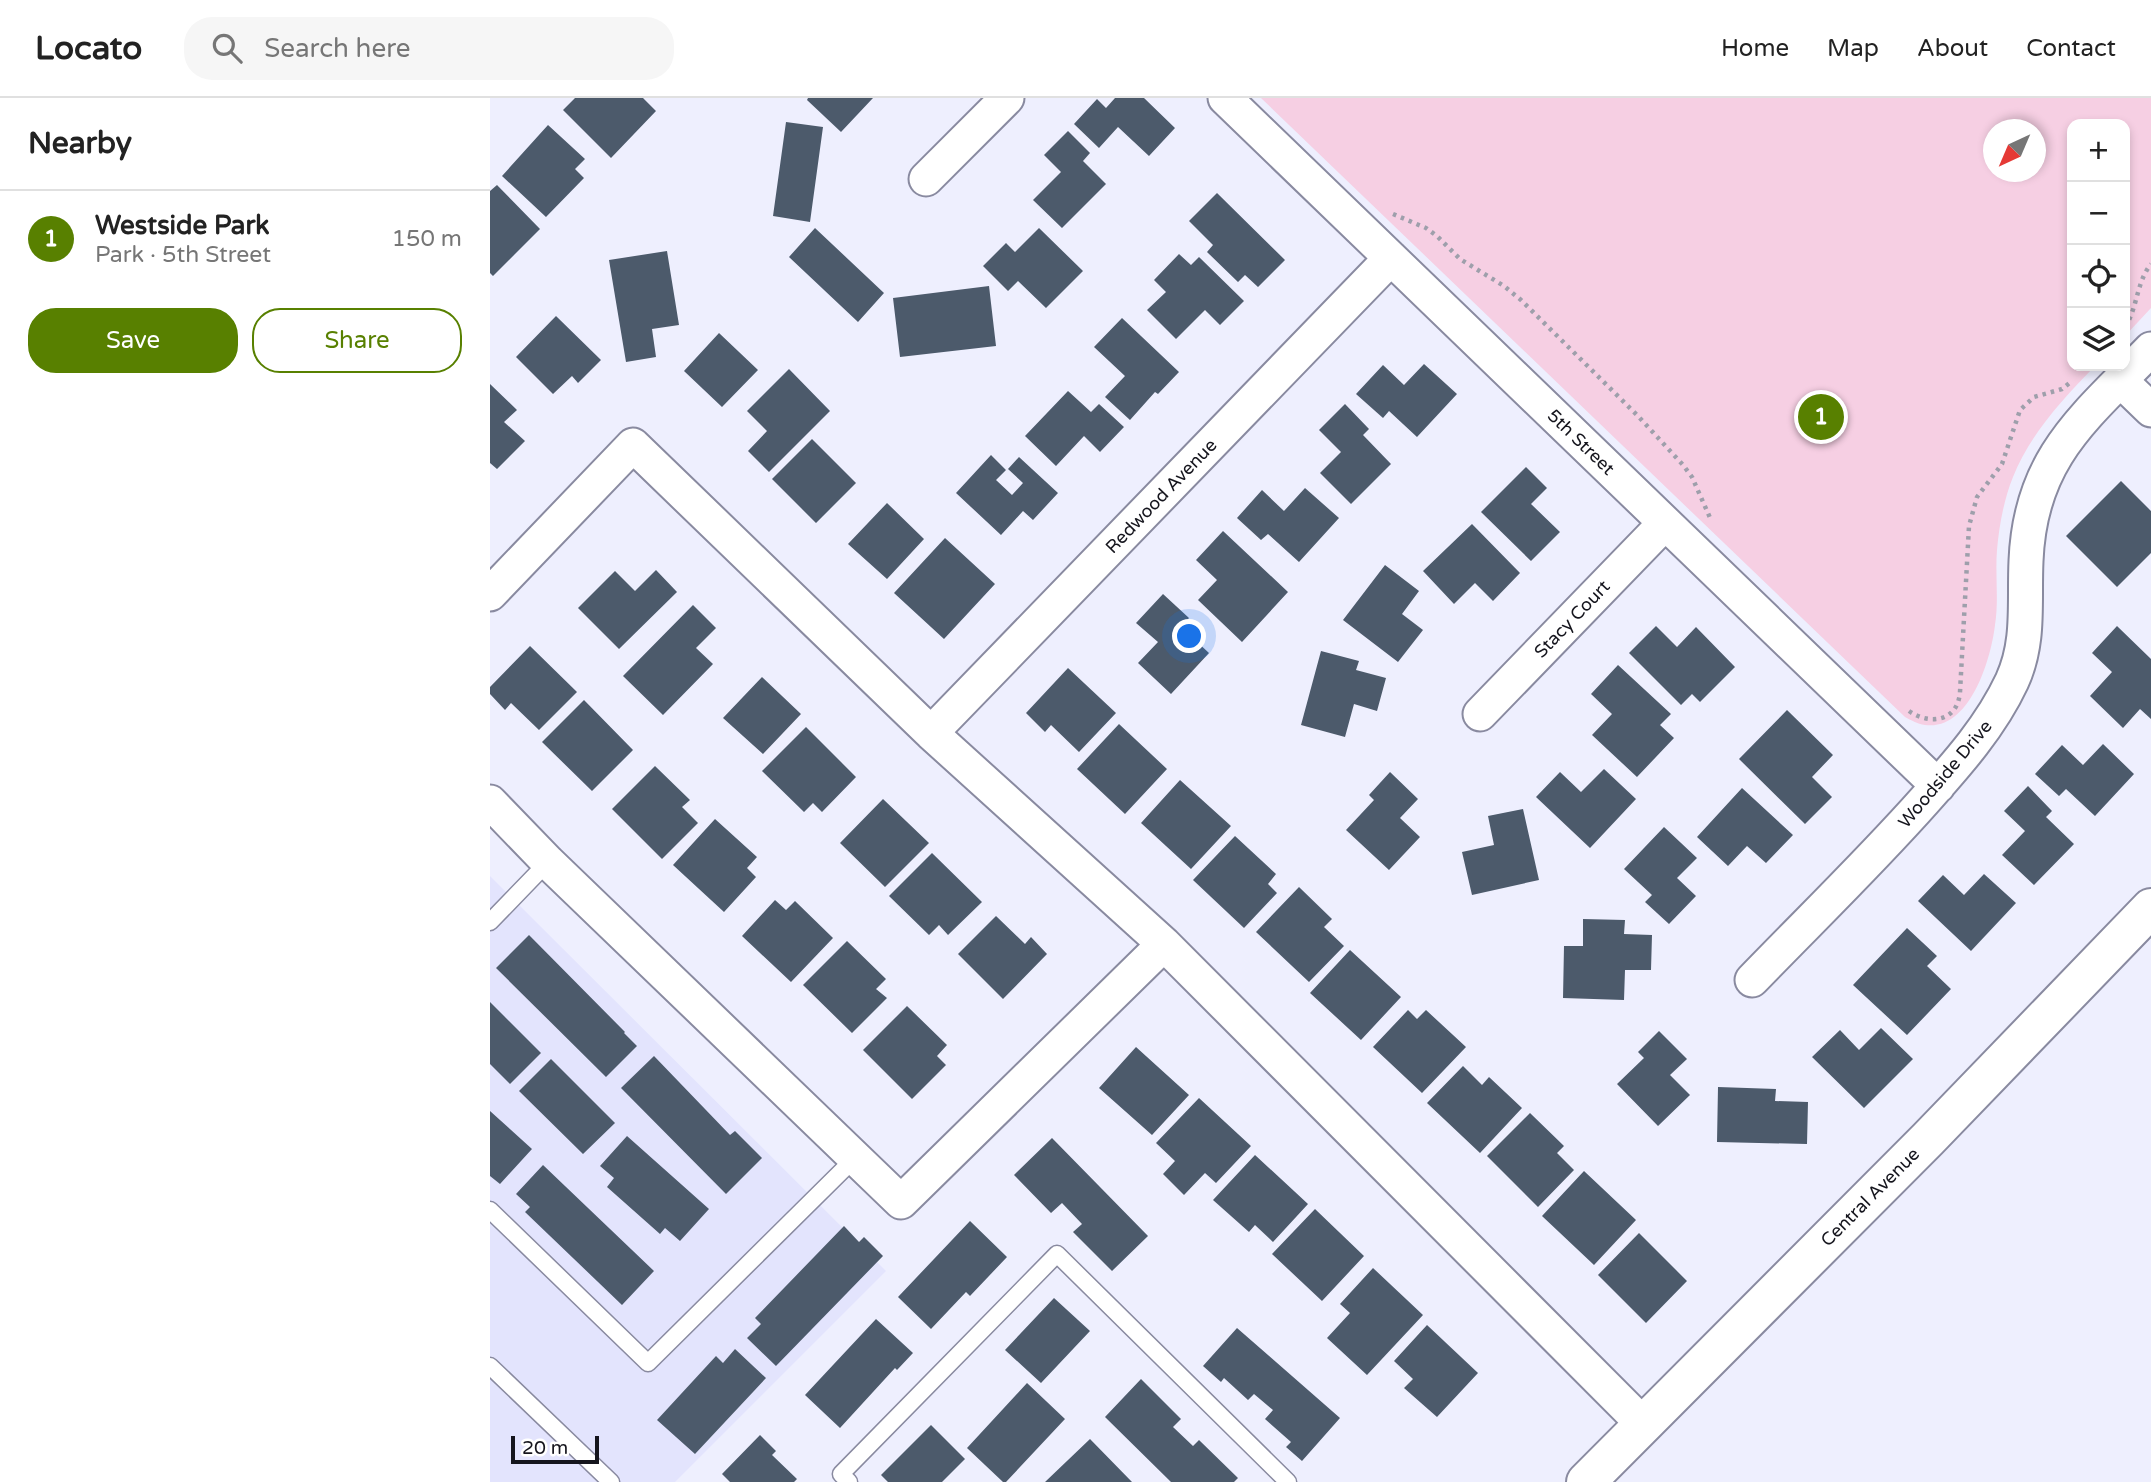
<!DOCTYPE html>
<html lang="en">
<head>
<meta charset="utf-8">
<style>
	:root { --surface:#fff; --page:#f6f6f6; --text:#222; --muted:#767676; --line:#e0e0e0; --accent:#588000 }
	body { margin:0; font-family:"Varela Round",sans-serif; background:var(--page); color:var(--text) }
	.controls { position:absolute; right:21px; top:21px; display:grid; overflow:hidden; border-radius:14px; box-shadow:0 4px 10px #0003 }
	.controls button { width:63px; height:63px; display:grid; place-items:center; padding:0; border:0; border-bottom:2px solid var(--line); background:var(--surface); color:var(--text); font:35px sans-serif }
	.compass { position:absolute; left:1493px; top:21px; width:63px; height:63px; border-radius:50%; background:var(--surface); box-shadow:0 4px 10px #0003; rotate:224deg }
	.scale { position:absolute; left:21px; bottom:18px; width:88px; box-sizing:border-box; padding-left:7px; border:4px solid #15151d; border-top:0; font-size:19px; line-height:24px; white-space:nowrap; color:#15151d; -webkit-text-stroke:5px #fff; paint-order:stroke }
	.you { position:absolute; left:700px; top:539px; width:24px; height:24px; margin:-18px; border:5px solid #fff; border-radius:50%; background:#1a73e8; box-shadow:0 0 0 10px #1a73e833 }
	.badge { display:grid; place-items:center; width:46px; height:46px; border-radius:50%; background:var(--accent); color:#fff; font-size:23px; font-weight:700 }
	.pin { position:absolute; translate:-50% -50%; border:4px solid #fff; box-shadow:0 2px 7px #0006 }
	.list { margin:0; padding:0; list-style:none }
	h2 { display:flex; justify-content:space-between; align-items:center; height:91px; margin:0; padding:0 28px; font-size:30px }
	h2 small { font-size:23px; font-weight:400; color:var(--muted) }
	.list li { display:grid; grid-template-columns:46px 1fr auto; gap:21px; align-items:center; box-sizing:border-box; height:98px; padding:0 28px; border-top:2px solid var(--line) }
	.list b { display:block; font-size:26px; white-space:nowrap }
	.list p { margin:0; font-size:23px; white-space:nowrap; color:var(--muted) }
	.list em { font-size:23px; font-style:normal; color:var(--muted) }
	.actions { display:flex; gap:14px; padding:21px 28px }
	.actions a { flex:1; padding:16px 0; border:2px solid var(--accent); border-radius:28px; text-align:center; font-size:24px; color:var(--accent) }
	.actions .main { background:var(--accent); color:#fff }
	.icon { flex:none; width:38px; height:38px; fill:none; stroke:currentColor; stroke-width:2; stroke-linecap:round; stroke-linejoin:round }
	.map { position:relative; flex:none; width:1661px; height:1384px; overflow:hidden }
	header { display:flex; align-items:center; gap:42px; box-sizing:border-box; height:98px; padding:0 35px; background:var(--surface); border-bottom:2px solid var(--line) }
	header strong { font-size:33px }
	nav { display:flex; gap:38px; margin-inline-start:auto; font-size:24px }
	.search { width:490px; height:63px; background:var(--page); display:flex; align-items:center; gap:18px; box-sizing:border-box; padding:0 24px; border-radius:28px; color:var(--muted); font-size:26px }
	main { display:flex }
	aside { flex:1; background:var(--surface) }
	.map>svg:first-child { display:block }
	.built { fill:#e3e4fd }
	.green { fill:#f6cfe3; fill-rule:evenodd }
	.building { fill:#4c5a6b }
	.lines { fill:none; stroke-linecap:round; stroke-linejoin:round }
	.service-casing { stroke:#898aa0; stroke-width:19 }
	.minor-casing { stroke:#898aa0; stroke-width:37 }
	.secondary-casing { stroke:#898aa0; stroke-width:42 }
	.path { stroke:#9e9fab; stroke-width:4.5; stroke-dasharray:3.5 5; stroke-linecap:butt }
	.service { stroke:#fff; stroke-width:16 }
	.minor { stroke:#fff; stroke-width:33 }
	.secondary { stroke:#fff; stroke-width:38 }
	.labels { text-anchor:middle; stroke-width:7; stroke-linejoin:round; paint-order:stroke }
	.street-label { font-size:18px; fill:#15151d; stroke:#fff }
</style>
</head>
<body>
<header>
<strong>Locato</strong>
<div class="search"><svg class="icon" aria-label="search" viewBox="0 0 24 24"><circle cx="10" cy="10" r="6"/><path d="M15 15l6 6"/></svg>Search here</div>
<nav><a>Home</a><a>Map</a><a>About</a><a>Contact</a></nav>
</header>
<main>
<aside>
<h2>Nearby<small></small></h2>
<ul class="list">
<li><span class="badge">1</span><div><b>Westside Park</b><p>Park · 5th Street</p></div><em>150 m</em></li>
</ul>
<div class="actions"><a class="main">Save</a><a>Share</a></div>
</aside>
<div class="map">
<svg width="1661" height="1384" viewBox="0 0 1661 1384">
	<rect width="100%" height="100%" fill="#eeeffe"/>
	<path class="built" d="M0 778 396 1173 185 1384H0Z"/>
	<path class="green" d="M771 0H1661V210L1635 238V26H1582V268H1605C1573 301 1540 336 1523 379 1514 401 1509 428 1507 452 1505 477 1509 502 1505 527 1501 561 1480 633 1435 627 1427 626 1421 622 1415 619ZM1504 32H1546V74H1504Z"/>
	<path class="building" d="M85 0H153L166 13 121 60 73 12Z
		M318 0H383L351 34 317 2Z
		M625 0H654L685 30 659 58 628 29 609 50 584 26 607 1 616 10Z
		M296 24 333 29 320 124 283 118Z
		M58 27 95 61 85 71 94 80 56 119 12 78Z
		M578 33 600 55 593 63 616 86 572 130 543 102 571 74 554 57Z
		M7 87 50 131 3 178 0 175V93Z
		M727 95 795 162 768 189 755 177 748 184 717 154 723 147 699 123Z
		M325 130 394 195 368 224 299 159Z
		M549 130 593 173 556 210 528 183 518 193 493 168 516 145 525 154Z
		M177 153 189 227 162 231 166 259 136 264 119 162Z
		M689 156 701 167 709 159 754 203 730 227 715 212 686 241 657 212 676 194 664 182Z
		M499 188 506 248 410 259 403 200Z
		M66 218 111 262 88 285 82 278 63 296 26 259Z
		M632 220 689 274 668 296 665 294 640 322 615 299 635 278 604 249Z
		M229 235 268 272 232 309 194 273Z
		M934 266 967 296 927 339 899 313 893 320 866 296 893 267 914 287Z
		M299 271 340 313 279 374 258 353 277 333 257 313Z
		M0 286 27 312 14 324 35 343 7 371 0 365Z
		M578 293 601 314 609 306 634 329 610 354 594 338 566 368 535 338Z
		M855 306 879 331 873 337 901 366 861 406 830 375 851 354 829 332Z
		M322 341 366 385 326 425 282 381Z
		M501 357 516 372 506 382 522 397 533 385 518 371 529 359 568 395 543 422 533 413 511 437 466 395Z
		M1036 369 1057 390 1041 406 1070 434 1041 463 991 414Z
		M1631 383 1661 413V455L1627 489 1576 438Z
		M815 390 849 420 809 464 778 436 771 442 747 420 772 392 794 413Z
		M397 405 434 441 397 481 358 446Z
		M982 426 1030 475 1003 503 985 485 964 506 933 473Z
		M733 433 798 494 752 544 708 502 727 482 706 462Z
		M455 440 505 486 454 541 404 495Z
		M895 467 929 493 912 516 933 532 908 564 853 522Z
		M166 472 187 494 129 551 88 510 125 473 145 493Z
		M673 496 699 520 691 529 719 555 681 596 648 565 668 544 646 525Z
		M203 507 226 530 206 550 223 566 173 617 133 578Z
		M1166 528 1187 549 1206 529 1245 569 1210 604 1202 596 1191 607 1139 555Z
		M1627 528 1661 561V621L1650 611 1633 630 1600 598 1622 574 1602 555Z
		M40 548 87 594 49 632 21 605 15 612 0 596V589Z
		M831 553 869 563 866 572 896 580 887 613 864 606 855 639 811 627Z
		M1128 567 1181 616 1170 627 1184 640 1147 679 1102 637 1122 616 1101 596Z
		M578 570 626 615 589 654 561 627 555 634 536 615Z
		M272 579 311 616 273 656 233 620Z
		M94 602 143 652 102 693 52 644Z
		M1297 612 1343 657 1322 679 1342 699 1315 726 1249 661Z
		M629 626 677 671 635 716 587 671Z
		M316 629 366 679 332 714 323 705 314 714 272 673Z
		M1613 646 1644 676 1605 718 1576 691 1569 698 1545 676 1572 647 1593 667Z
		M165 668 200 702 192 709 208 725 172 761 122 711Z
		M1114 671 1146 701 1100 750 1046 699 1070 674 1091 694Z
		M900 674 928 701 910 720 930 739 899 772 856 732 884 702 879 697Z
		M690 682 741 728 701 771 651 725Z
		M1538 688 1562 713 1556 719 1584 746 1544 787 1512 757 1535 733 1514 713Z
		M1252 690 1303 737 1276 765 1257 748 1238 768 1207 739Z
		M393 701 439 745 395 789 350 745Z
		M1033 711 1049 782 982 797 972 754 1004 747 998 718Z
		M225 721 267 759 257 770 266 779 234 814 183 767Z
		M1174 729 1207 760 1187 780 1206 798 1179 826 1155 804 1162 797 1134 771Z
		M745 738 786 776 778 786 787 795 754 830 703 782Z
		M442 755 492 804 458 837 449 827 439 837 399 798Z
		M1494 776 1526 805 1481 853 1428 803 1453 777 1474 797Z
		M809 789 842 821 834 829 854 848 819 884 766 834Z
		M285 802 296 812 305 803 343 840 301 884 252 838Z
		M506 818 535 846 541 839 557 856 513 901 468 856Z
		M1093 821 1135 822 1134 836 1162 837 1161 872H1135L1134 902 1073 900 1074 848H1093Z
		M1417 830 1447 858 1437 868 1461 891 1417 937 1363 887Z
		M39 837 135 934 134 935 147 948 116 979 6 870Z
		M357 843 396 881 386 891 397 900 362 935 313 887Z
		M860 852 911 899 871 942 820 895Z
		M0 904 51 955 20 986 0 966Z
		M417 908 457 947 447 958 456 967 422 1001 373 952Z
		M918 912 927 921 936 912 976 949 932 995 883 949Z
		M1391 930 1423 961 1374 1010 1322 959 1350 932 1369 952Z
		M1169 933 1197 961 1180 977 1200 997 1168 1028 1127 986 1154 960 1148 954Z
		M646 949 699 997 662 1037 609 990Z
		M164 958 240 1037 245 1033 272 1060 236 1096 131 990Z
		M61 961 125 1025 93 1056 29 993Z
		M973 968 992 987 999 979 1032 1010 990 1055 937 1005Z
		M1228 989 1286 991 1285 1003 1318 1004 1317 1046 1227 1044Z
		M709 1000 761 1048 726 1085 715 1075 694 1097 673 1076 685 1063 666 1045Z
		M0 1013 42 1051 10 1086 0 1078Z
		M1040 1015 1074 1048 1067 1055 1084 1072 1048 1109 997 1058Z
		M137 1038 219 1111 190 1143 175 1130 170 1136 117 1089 124 1080 110 1068Z
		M562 1040 658 1138 622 1173 583 1134 592 1126 572 1105 561 1115 524 1077Z
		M765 1057 818 1106 783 1144 765 1127 759 1134 723 1102Z
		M53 1067 164 1173 132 1207 35 1114 40 1109 26 1096Z
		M1094 1073 1146 1122 1104 1167 1052 1118Z
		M825 1111 874 1158 832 1203 782 1156Z
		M480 1123 517 1159 480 1198 476 1194 441 1231 408 1199Z
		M354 1128 369 1144 374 1139 393 1158 286 1268 257 1240 271 1226 265 1220Z
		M1149 1135 1197 1183 1156 1225 1108 1177Z
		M883 1170 933 1217 877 1277 837 1240 860 1215 850 1206Z
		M564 1200 600 1233 551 1285 515 1252Z
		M386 1221 423 1255 407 1272 405 1270 350 1330 315 1297Z
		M937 1227 988 1275 947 1319 914 1290 923 1281 904 1263Z
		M747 1230 850 1320 812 1363 796 1349 801 1344 775 1321 783 1312 764 1296 758 1302 734 1280 731 1284 713 1268Z
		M245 1251 276 1280 205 1356 167 1322 226 1258 233 1265Z
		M651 1281 691 1321 683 1329 703 1348 709 1342 748 1380 744 1384H681L615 1319Z
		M537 1285 575 1321 516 1384H513L477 1350Z
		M441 1327 475 1361 452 1384H398L391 1377Z
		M270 1337 286 1353 282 1357 307 1381 304 1384H240L232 1376Z
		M600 1341 642 1384H555Z"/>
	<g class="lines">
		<g class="service-casing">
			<path id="service" d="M0 824 58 764
				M0 1112 158 1265 365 1060
				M0 1268 121 1384
				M359 1384 351 1376 567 1156 798 1384"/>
		</g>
		<g class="minor-casing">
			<path id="minor" d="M735 0 1448 688
				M436 81 517 0
				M1631 283 1661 312
				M0 496 143 347 441 635 674 846 1153 1326
				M990 616 1175 425
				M441 635 901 160
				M0 704 58 764 411 1104 674 846
				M1262 882C1320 822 1380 764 1435 702 1468 665 1501 628 1522 583 1540 544 1534 505 1536 463 1540 360 1594 320 1661 251"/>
		</g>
		<g class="secondary-casing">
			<path id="secondary" d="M1096 1384 1438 1041 1661 810"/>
		</g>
		<path class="path" d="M903 116 936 130 947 138 970 161 1014 188 1031 202 1148 318 1193 367 1202 379 1221 422
			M1635 229C1648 209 1646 185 1661 166
			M1419 613C1440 628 1468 623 1470 594L1479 428 1487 399 1512 366 1530 312 1544 299 1572 291 1582 283"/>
		<use href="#service" class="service"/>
		<use href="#minor" class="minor"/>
		<use href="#secondary" class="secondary"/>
	</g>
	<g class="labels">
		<g class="street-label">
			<text transform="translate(1091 344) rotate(44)" y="6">5th Street</text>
			<text transform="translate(671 398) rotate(-46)" y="6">Redwood Avenue</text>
			<text transform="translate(1082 521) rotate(-46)" y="6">Stacy Court</text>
			<text transform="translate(1455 676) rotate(-50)" y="6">Woodside Drive</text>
			<text transform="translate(1380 1099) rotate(-45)" y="6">Central Avenue</text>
		</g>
	</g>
</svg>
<div class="controls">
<button>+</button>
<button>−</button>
<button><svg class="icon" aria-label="locate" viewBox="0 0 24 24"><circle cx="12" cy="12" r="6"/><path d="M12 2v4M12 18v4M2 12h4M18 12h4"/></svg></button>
<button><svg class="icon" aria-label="layers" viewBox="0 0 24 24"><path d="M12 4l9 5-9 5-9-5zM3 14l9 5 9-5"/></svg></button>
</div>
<svg class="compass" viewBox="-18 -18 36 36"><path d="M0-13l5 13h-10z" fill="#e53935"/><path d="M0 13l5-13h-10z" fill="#767676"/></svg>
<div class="scale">20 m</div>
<div class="you"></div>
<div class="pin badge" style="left:1331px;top:319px">1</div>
</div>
</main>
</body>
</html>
